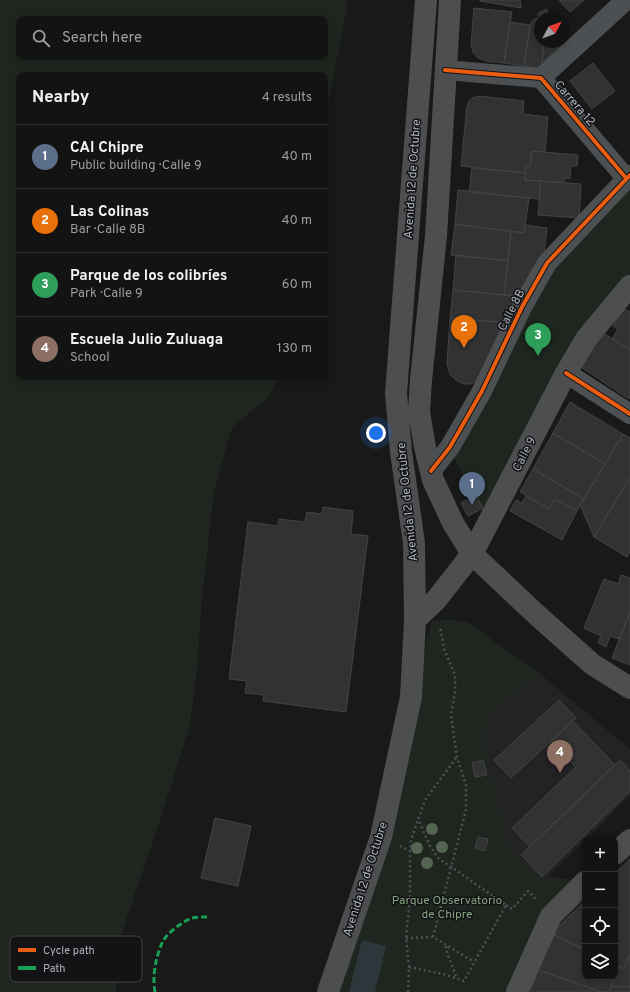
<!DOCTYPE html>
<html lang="en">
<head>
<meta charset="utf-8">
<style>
	:root { --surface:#131313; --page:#1c1c1c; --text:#f1f3f6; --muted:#9d9ea0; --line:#323233; --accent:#787c82 }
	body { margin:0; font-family:Overpass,sans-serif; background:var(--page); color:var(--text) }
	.controls { position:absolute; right:12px; bottom:12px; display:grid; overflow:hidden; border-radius:8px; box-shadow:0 2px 10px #0003 }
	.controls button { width:36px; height:36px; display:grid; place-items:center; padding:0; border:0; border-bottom:1px solid var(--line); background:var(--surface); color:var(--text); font:20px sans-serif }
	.compass { position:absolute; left:534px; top:12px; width:36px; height:36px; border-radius:50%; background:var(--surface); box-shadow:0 2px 10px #0003; rotate:49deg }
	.you { position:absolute; left:376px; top:433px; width:14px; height:14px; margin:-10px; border:3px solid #fff; border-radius:50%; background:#1a73e8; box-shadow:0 0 0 6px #1a73e833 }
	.badge { display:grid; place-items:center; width:26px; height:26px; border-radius:50%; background:var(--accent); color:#fff; font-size:13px; font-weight:700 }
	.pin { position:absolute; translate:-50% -33px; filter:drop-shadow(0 1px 2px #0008) }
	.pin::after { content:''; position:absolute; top:21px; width:14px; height:12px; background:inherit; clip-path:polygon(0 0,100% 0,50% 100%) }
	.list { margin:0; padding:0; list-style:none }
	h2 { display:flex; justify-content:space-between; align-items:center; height:52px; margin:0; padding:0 16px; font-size:17px }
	h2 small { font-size:13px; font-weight:400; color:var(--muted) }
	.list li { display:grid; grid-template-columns:26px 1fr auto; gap:12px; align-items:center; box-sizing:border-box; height:64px; padding:0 16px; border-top:1px solid var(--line) }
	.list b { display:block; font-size:15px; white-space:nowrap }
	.list p { margin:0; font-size:13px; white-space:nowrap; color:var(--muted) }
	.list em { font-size:13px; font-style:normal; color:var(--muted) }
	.icon { flex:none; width:22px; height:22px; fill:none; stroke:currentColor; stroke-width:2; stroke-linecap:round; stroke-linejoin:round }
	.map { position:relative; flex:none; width:630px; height:992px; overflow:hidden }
	.search { position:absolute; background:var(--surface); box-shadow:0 2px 10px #0003; left:16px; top:16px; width:312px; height:44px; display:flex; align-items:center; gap:10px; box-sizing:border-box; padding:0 14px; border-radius:8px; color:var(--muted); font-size:15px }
	.panel { position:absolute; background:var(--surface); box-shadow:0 2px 10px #0003; left:16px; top:72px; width:312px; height:308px; border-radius:8px }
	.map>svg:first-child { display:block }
	.built { fill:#232325 }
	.green { fill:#1f261f; fill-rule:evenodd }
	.water { fill:#2c373b }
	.building { fill:#323233; stroke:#414445 }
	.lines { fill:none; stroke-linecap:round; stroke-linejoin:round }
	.path { stroke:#4f5054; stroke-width:2.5; stroke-dasharray:2 3; stroke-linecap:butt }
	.street { stroke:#4d5052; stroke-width:20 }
	.secondary { stroke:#4c4e50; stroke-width:22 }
	.quiet { stroke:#1a9f57; stroke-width:3; stroke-dasharray:6 3; stroke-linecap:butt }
	.cycleway-casing { stroke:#131315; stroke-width:6 }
	.cycleway { stroke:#e95d12; stroke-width:4 }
	.tree { fill:#556553 }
	.labels { text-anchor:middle; stroke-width:3; stroke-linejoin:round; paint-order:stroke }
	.street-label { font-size:12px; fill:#abb2ba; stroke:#131315 }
	.park-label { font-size:12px; fill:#86a482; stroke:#131315 }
	.key { fill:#131315; stroke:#414347; stroke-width:1 }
	.key-label { font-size:11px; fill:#abb2ba }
</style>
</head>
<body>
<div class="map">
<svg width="630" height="992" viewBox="0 0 630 992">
	<rect width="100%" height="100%" fill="#191919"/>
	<path class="built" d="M539 673 630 749V796L548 877 532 873 510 850 485 750 487 716Z"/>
	<path class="green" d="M0 0H348L327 110 325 171V75H19V377H279L269 397 232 427 214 491 202 598 197 668 190 725 160 820 118 944 116 992H0ZM19 19H325V57H19Z
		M630 175V286L489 522C478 497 460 474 450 447L522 307Z
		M450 620 467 622 539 673 487 716 485 750 510 850 532 873 548 877 585 881 517 992H328L432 621Z"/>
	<path class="water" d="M362 940 386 946 375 992H349Z"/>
	<path class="building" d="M480 0H520L521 8 480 1Z
		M559 0H584L570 12Z
		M474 8 512 12 504 63 486 61 478 58 473 52 471 45Z
		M546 9 552 18H540L537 14Z
		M538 18 540 19V42H544L541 69 524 66 530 25 533 20Z
		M510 22 530 25 524 66 504 63Z
		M564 41 565 43 542 63 544 42Z
		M593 63 615 91 592 109 570 81Z
		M479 96 524 101 523 114 548 117 545 152 532 151 530 166H526L525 173 461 166 467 106 469 101 473 98Z
		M532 151 578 155 577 166H571L570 179 564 178V183L525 180 526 166H530Z
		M472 168 525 173V180L541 181 539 199 469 192Z
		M541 181 581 184 579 218 538 215Z
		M458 190 529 198 524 233 455 224Z
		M455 224 511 231 508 261 451 255Z
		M525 225 547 228 542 270 522 296 504 295 511 231 524 233Z
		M456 255 508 261 504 295 453 290Z
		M453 290 504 295 522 296 509 323 450 318Z
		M623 308 630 312V350L612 339 618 329 613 326Z
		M450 318 509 323 480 379 471 384H463L456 380 450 374 447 364Z
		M603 333 630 350V397L629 399 581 367Z
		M570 402 623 434 605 464 553 433Z
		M553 433 605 464 584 499 533 469Z
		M623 434 630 438V477L594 537 580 505Z
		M533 469 584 499 577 511 554 499 549 509 520 492Z
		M630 477V552L627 557 594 537Z
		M476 495 483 508 468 516 461 503Z
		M526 496 549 509 554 499 577 511 562 540 510 511 516 500 522 503Z
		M323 507 353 511 351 534 368 536 346 712 263 701 264 695 245 693 247 681 229 679 248 522 278 526 279 519 305 522 307 512 322 514Z
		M621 575 630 578V612L619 639 610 636 606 647 598 643 601 636 584 628 604 579 618 584Z
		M630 612V665L612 658Z
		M559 700 576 718 511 778 494 760Z
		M573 721 615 765 530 847 512 828 576 767 551 741Z
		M483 760 487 775 475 777 472 763Z
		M620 760 630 771V791L542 877 521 855Z
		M215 818 251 826 238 886 201 878Z
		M478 837 488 839 485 851 475 848Z
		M630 859V955L624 969 615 964V873Z
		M585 901V950L551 933Z
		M551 933 585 950V977H615L609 992H602L538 970Z
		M630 955V987L611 986 619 966 624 969Z
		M538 970 602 992H530Z
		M611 986 630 987V992H609Z"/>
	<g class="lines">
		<path class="path" d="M400 846 410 851
			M506 905 512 909 528 891 537 901
			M433 937 466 810V785L457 758 451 715 455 692V675L444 649 440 627
			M406 938 433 937 474 962
			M446 946C447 958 454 966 456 978
			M409 967 443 974 464 981 506 905 438 858 430 846 418 819
			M408 992 409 967 406 938 410 896V851L411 840 425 800 456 758"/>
		<path class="street" d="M445 70 541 78 626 178
			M541 78 626 0
			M566 373 630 414
			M431 471 450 447 482 391 522 307 547 263 630 175"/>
		<path class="secondary" d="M450 0 436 236 421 380 419 412 425 447 433 480 453 523 472 554 538 616 592 664 630 688
			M415 620 436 600 472 554 566 373 586 339 630 286
			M615 854 630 840
			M328 992 381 837 411 697 415 620 414 543 401 452 396 393 426 0
			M517 992 551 916 585 882"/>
		<path class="quiet" d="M155 992C152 975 156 956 163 941 167 933 185 920 192 918 197 917 203 917 208 917"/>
		<g class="cycleway-casing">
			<path id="cycleway" d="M445 70 541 78 626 178
				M566 373 630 414
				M431 471 450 447 482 391 522 307 547 263 630 175"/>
		</g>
		<use href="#cycleway" class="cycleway"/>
	</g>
	<g class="tree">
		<circle cx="432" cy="829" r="6"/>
		<circle cx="442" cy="847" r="6"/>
		<circle cx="417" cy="848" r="6"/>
		<circle cx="427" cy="863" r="6"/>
	</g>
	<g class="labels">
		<g class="street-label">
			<text transform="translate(575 103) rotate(49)" y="4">Carrera 12</text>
			<text transform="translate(412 179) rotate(-86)" y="4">Avenida 12 de Octubre</text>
			<text transform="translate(511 310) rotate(-63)" y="4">Calle 8B</text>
			<text transform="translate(524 454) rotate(-63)" y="4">Calle 9</text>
			<text transform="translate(407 502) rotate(-96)" y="4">Avenida 12 de Octubre</text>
			<text transform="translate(365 879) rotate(-72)" y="4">Avenida 12 de Octubre</text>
		</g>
		<g class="park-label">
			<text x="447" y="904">Parque Observatorio<tspan x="447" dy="14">de Chipre</tspan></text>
		</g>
	</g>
	<rect x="10" y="936" width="132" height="46" rx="6" class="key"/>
	<rect x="18" y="948" width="18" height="4" fill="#e95d12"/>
	<rect x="18" y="966" width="18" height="4" fill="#1a9f57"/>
	<g class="key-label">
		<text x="43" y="954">Cycle path</text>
		<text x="43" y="972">Path</text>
	</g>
</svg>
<div class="controls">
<button>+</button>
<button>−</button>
<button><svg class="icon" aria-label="locate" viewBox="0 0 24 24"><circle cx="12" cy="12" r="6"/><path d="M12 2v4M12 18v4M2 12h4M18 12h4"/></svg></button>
<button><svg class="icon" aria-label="layers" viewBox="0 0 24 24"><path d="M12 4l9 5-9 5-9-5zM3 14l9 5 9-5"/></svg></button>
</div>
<svg class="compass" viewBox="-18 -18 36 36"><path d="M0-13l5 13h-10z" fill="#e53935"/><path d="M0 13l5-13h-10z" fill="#9d9ea0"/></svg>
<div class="you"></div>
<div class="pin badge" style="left:472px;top:505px;background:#5c6f8a">1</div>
<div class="pin badge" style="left:464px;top:348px;background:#e8710a">2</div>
<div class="pin badge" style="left:538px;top:356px;background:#2e9e5b">3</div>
<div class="pin badge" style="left:560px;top:773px;background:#8d6e63">4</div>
<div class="search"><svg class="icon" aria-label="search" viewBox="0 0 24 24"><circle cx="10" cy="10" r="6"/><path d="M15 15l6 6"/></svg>Search here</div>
<section class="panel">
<h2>Nearby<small>4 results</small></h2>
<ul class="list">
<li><span class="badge" style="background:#5c6f8a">1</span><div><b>CAI Chipre</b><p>Public building · Calle 9</p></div><em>40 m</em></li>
<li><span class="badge" style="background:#e8710a">2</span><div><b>Las Colinas</b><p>Bar · Calle 8B</p></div><em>40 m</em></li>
<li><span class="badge" style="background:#2e9e5b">3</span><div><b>Parque de los colibríes</b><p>Park · Calle 9</p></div><em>60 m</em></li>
<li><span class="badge" style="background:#8d6e63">4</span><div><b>Escuela Julio Zuluaga</b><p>School</p></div><em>130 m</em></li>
</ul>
</section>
</div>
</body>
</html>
